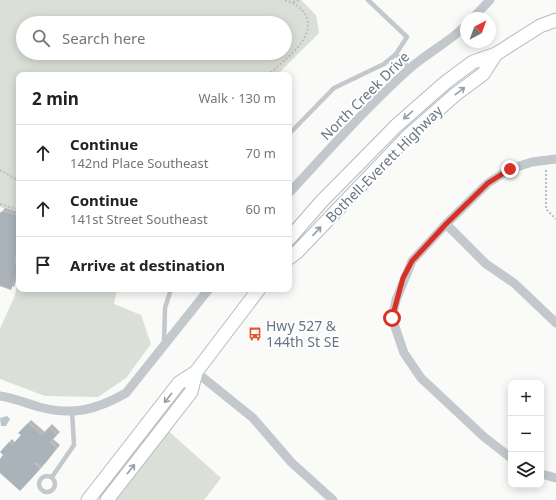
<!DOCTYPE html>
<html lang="en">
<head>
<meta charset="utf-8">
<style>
	:root { --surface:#fff; --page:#f6f6f6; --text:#222; --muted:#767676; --line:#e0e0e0 }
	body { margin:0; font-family:"Noto Sans",sans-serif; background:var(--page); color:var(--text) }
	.controls { position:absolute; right:12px; bottom:12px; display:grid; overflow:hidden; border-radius:8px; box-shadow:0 2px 10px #0003 }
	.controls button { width:36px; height:36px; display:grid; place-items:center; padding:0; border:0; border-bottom:1px solid var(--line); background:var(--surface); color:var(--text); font:20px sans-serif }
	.compass { position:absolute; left:460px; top:12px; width:36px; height:36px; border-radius:50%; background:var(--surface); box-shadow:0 2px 10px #0003; rotate:41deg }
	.stop { position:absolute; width:12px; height:12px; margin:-9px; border:3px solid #d93025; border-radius:50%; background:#fff }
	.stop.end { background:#d93025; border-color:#fff; box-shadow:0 1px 4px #0008 }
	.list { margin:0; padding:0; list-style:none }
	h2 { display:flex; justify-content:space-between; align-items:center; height:52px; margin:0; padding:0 16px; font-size:17px }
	h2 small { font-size:13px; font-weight:400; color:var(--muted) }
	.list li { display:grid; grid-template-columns:26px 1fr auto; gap:12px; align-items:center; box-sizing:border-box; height:56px; padding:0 16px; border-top:1px solid var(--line) }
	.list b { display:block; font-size:15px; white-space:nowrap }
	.list p { margin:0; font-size:13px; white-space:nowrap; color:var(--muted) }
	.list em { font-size:13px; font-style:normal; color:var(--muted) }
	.icon { flex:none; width:22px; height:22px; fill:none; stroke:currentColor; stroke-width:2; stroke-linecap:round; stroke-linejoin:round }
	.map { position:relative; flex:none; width:556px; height:500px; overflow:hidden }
	.search { position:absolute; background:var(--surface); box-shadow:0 2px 10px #0003; left:16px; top:16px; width:276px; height:44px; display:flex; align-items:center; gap:10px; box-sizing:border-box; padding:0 14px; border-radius:22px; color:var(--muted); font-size:15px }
	.panel { position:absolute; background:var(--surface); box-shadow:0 2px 10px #0003; left:16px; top:72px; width:276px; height:220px; border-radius:8px }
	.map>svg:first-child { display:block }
	.green { fill:#dadfd7; fill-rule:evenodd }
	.water { fill:#bbc7cb }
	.building { fill:#aab3b9; filter:url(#shadow) }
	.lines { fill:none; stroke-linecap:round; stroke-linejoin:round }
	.primary-casing { stroke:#b5babe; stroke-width:15 }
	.path { stroke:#bbbfc2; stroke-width:2; stroke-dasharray:2 2; stroke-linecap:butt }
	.lane { stroke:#c3c8cc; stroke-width:4.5 }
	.street { stroke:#c3c8cc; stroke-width:9 }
	.primary { stroke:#fff; stroke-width:13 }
	.oneway { stroke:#939fa8 }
	.route { stroke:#d93025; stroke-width:5 }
	.labels { text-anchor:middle; stroke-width:4; stroke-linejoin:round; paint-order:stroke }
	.street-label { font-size:14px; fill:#657683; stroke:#fff }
	.poi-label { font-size:14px; fill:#657683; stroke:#fff; text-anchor:start }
</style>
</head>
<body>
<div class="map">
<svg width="556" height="500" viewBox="0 0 556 500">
	<defs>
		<filter id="shadow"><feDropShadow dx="3" dy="-3" stdDeviation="0" flood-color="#0004"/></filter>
	</defs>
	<rect width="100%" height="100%" fill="#fafaf8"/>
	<path class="green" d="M0 0H301L316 15 319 33 277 75H19V212L0 207ZM23 23H285V53H23Z
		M19 275V289H117L114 304 141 315 151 344 126 378 98 397 45 396 0 379V329L15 295Z
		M164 427 221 478 204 500H107Z"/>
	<path class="water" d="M7 416 10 419 6 426H1L0 418Z"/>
	<path class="building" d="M2 211 19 216V245L14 262 19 264 11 290 0 286V213Z
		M28 423 42 435 49 427 57 435 50 442 57 448 42 467 37 463 35 464 40 469 20 491 0 473V459L3 455 0 452 9 442 12 445 21 435 18 433Z"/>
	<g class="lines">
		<g class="primary-casing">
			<path id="primary" d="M289 239 321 202 397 125 446 82 473 62 496 54 540 26 556 20
				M289 258 297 252 408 136 456 94 483 74 496 54
				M88 500 179 383 196 372 259 289
				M107 500 191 392 196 372"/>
		</g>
		<path class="path" d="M293 2 300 0
			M268 75C284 60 323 34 302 10 297 5 290 1 283 0
			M0 170 19 181
			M546 170V209L556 219
			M0 204 19 210"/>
		<path class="lane" d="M368 0 407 37 396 54
			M289 134 334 88 384 64 396 54 409 68
			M164 343 165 308 171 289
			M39 484a8 8 0 1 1 16 0a8 8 0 1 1-16 0Z
			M52 477 74 445 72 412"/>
		<path class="street" d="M473 18 490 0
			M289 193C328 151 366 108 408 70 426 53 449 43 466 25
			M446 224 486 264 514 283 556 323
			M196 372 253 418 291 462 333 500
			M0 396C13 398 26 403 39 407 73 416 96 410 126 393L209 289
			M511 458 483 436 421 378 404 353 392 318 396 300 412 261 446 224 488 183 510 169 532 162 556 159
			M541 474 556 478"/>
		<use href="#primary" class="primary"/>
	</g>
	<defs><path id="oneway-shaft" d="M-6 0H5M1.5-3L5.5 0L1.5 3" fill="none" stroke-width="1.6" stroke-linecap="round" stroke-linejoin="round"/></defs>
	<g class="oneway">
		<use href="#oneway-shaft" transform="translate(460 91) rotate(-38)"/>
		<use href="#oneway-shaft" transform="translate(408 115) rotate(139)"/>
		<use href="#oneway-shaft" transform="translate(317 231) rotate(-47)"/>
		<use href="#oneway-shaft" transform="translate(168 398) rotate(128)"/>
		<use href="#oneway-shaft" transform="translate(131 469) rotate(-52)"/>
	</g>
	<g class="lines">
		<path class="route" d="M392 318 403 278 412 261 446 224 488 183 510 169"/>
	</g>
	<defs>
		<g id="bus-bare" transform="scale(1.08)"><path d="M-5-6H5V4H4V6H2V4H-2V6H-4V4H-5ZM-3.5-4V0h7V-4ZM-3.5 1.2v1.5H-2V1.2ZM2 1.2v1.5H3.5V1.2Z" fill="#e4572e" stroke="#fff" stroke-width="2.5" paint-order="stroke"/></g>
	</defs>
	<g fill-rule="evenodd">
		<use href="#bus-bare" x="255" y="334"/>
	</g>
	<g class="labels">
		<g class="street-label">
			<text transform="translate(365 96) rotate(-45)" y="5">North Creek Drive</text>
			<text transform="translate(384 164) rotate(-45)" y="5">Bothell-Everett Highway</text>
		</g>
		<g class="poi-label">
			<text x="266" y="331">Hwy 527 &amp;<tspan x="266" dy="16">144th St SE</tspan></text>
		</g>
	</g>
</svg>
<div class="controls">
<button>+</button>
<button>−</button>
<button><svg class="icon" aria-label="layers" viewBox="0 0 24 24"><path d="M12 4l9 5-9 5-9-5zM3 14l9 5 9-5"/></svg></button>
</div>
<svg class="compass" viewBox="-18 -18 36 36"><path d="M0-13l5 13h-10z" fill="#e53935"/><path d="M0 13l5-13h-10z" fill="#767676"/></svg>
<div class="stop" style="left:392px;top:318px"></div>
<div class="stop end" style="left:510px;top:169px"></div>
<div class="search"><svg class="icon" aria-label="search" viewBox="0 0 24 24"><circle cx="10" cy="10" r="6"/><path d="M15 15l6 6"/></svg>Search here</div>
<section class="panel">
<h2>2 min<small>Walk · 130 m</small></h2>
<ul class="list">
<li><svg class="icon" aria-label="ahead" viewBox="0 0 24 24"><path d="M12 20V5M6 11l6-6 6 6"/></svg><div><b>Continue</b><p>142nd Place Southeast</p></div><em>70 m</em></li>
<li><svg class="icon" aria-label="ahead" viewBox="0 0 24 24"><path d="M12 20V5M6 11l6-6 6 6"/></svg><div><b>Continue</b><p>141st Street Southeast</p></div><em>60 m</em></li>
<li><svg class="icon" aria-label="arrive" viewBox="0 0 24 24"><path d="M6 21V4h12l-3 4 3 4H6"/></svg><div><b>Arrive at destination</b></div></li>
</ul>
</section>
</div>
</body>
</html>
